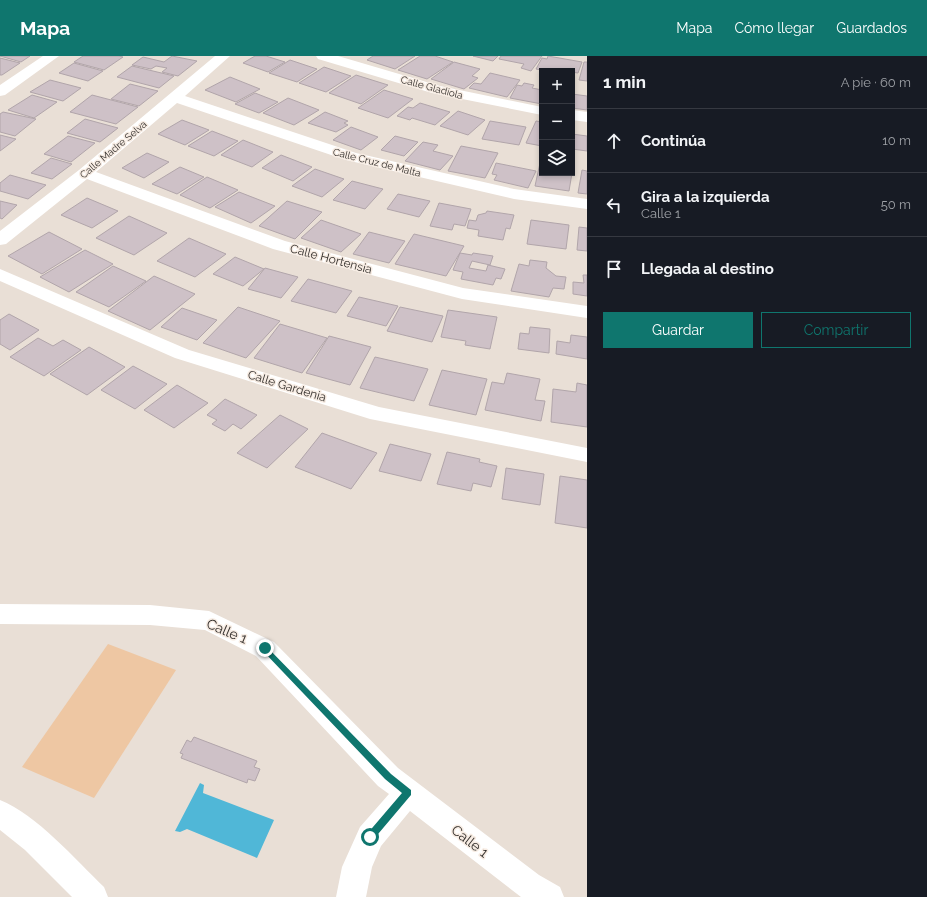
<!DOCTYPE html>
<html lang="es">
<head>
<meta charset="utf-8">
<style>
	:root { --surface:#171b24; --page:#20242c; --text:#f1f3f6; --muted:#9ea1a6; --line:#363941; --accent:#0f766e }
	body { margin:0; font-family:Raleway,sans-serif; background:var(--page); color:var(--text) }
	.controls { position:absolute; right:12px; top:12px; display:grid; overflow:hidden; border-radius:0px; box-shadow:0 2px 6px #0003 }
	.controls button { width:36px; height:36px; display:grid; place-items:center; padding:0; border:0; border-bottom:1px solid var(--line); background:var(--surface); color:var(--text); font:20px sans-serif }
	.stop { position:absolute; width:12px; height:12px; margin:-9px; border:3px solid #0f766e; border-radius:50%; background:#fff }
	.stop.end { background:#0f766e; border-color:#fff; box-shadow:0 1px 4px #0008 }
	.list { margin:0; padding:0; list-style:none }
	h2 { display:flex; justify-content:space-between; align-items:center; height:52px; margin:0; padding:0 16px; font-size:17px }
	h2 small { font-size:13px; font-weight:400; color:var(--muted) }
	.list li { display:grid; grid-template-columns:26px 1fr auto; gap:12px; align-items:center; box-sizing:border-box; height:64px; padding:0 16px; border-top:1px solid var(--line) }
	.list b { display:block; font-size:15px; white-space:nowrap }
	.list p { margin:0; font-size:13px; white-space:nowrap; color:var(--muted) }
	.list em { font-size:13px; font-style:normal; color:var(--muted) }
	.actions { display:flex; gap:8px; padding:12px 16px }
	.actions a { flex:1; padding:9px 0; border:1px solid var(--accent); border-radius:0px; text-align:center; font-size:14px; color:var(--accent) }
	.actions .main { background:var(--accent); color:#fff }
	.icon { flex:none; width:22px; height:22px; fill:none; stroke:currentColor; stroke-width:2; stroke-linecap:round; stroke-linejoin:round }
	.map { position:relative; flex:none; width:587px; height:841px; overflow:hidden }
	header { display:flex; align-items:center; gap:24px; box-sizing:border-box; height:56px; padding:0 20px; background:var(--accent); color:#fff }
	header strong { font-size:19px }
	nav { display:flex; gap:22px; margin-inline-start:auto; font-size:14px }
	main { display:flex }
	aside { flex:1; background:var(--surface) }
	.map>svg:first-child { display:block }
	.green { fill:#eec7a3 }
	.water { fill:#50b7d7 }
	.building { fill:#cec1c7; stroke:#b1a5aa }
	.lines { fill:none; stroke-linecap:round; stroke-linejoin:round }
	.minor { fill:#fff; fill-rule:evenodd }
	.route { fill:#0f766e }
	.labels { text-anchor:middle; stroke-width:3; stroke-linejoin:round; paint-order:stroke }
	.far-street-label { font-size:10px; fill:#332f2c; stroke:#f7ece3 }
	.street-label { font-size:12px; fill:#332f2c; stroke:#f7ece3 }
	.near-street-label { font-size:14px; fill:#332f2c; stroke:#f7ece3 }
</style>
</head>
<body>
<header>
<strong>Mapa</strong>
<nav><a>Mapa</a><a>Cómo llegar</a><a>Guardados</a></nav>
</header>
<main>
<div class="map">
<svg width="587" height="841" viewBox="0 0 587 841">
	<rect width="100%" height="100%" fill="#e9dfd6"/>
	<path class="green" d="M108 588 176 614 94 742 22 711Z"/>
	<path class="water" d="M200 727 204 729 203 737 274 764 257 802 187 773 180 776 175 775Z"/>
	<path class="building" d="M0 0H30L21 6Z
		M83 0H119L123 1 104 14 74 6Z
		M172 0 197 5 178 20 162 16 167 12 156 10 151 13 132 9 143 1 164 6Z
		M255 0H266L285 6 268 16 243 7Z
		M373 0H415L395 13 367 4Z
		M420 0H435L453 6 427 23 398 14Z
		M473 0H498L493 5Z
		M501 0H542L531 15 521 12 524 8 499 3Z
		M548 0 582 6 578 17 557 14 546 15 536 13 542 2 547 3Z
		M0 2 20 7 2 19H0Z
		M290 4 317 13 297 26 269 17Z
		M454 6 480 13 472 20 478 22 464 33 431 23Z
		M584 6H587V25L579 24Z
		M74 7 103 15 88 25 59 17Z
		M132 10 174 20 159 32 117 21Z
		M324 11 351 20 326 36 299 27Z
		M490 17 520 24 507 41 469 32 474 27 481 28Z
		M356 19 388 29 361 48 329 37Z
		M230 21 260 33 236 46 205 34Z
		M50 24 81 32 63 45 30 36Z
		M524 27 534 29 532 32 542 34V48L510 42 517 29 522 30Z
		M130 28 158 35 139 50 111 43Z
		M384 34 413 43 388 62 358 52Z
		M255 37 278 46 259 57 235 48Z
		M572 38 587 40V54L572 52Z
		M32 39 57 46 34 62 8 54Z
		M92 39 138 51 116 68 70 56Z
		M288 42 319 54 294 69 263 57Z
		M420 47 450 56 435 69 412 62 410 64 397 60 408 51 413 52Z
		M458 55 485 64 468 79 440 70Z
		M3 56 36 63 15 80 0 76V58Z
		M325 56 348 65 344 67 348 69 336 76 308 67Z
		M85 63 118 72 100 86 67 77Z
		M182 64 209 74 185 89 158 78Z
		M490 65 526 71 519 89 482 83Z
		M536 65 542 66V90L526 87Z
		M351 71 378 81 361 94 333 84Z
		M212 75 238 85 214 100 188 90Z
		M572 78 587 80V95L572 93Z
		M0 79 16 83 0 95Z
		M68 80 95 87 71 106 44 98Z
		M395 80 418 86 404 100 381 94Z
		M243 84 273 96 252 111 221 99Z
		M423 86 438 89 433 95 453 100 440 114 405 105Z
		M461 90 498 97 485 122 448 115Z
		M147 97 169 106 144 122 122 112Z
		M281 99 312 111 293 125 262 112Z
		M51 102 72 108 52 123 31 117Z
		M496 107 536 115 528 132 494 124 497 119 492 118Z
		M540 107 542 108V117H572L569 135 535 130Z
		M180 111 204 121 177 138 152 128Z
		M315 113 344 123 322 141 292 130Z
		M582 114 587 115V138L578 137Z
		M10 119 46 129 28 143 0 135V127Z
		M207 121 238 134 210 152 180 139Z
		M352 125 383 133 365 153 333 144Z
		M239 136 275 150 251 167 215 151Z
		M398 138 430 145 419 161 387 153Z
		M87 142 118 155 92 172 61 159Z
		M0 145 17 149 2 163 0 162Z
		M287 145 322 156 295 183 259 170Z
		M439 147 471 153 465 170 454 168 452 174 430 170Z
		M487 155 514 159 510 173 506 172 503 184 478 180 479 174 467 172 469 164 476 165 478 159 486 157Z
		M129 160 167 177 134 199 96 182Z
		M321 164 361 178 341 196 301 182Z
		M531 164 569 169 566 193 527 188Z
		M579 171 587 172V195L577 194Z
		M49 176 82 193 42 218 8 200Z
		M369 176 405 185 389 207 353 198Z
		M414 178 464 190 446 220 395 208Z
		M189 182 226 198 195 221 157 205Z
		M85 194 113 208 69 236 40 221Z
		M460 197 472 199 473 197 493 200 490 209 472 205 469 212 486 215 488 209 505 213 501 223 496 222 493 229 461 223 463 216 453 214Z
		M235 201 264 213 243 230 213 218Z
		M530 204 547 206 546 212 556 220 566 221 564 233 553 232 549 241 511 235 519 208 529 210Z
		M113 210 146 225 109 251 76 236Z
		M265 212 298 221 281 242 248 233Z
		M583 219H587V240L573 238V226L584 227Z
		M154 220 195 238 150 274 108 255Z
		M308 223 352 235 336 257 291 245Z
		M359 241 398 250 386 270 347 260Z
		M238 251 280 265 246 302 203 287Z
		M400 251 443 260 432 286 387 275Z
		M182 252 217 264 197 284 161 271Z
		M448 254 497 261 490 293 465 289 466 285 441 281Z
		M9 258 39 274 10 294 0 288V264Z
		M280 268 327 282 302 317 254 302Z
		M530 271 550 273 549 297 518 293 520 277 529 278Z
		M571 279 587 281V303L556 298 557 285 570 287Z
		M329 280 371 291 350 329 306 317Z
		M38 282 53 290 63 284 81 294 44 320 10 301Z
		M89 291 125 311 87 339 50 318Z
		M375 301 428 313 414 345 360 332Z
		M133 310 167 328 135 353 101 334Z
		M442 314 487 323 476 359 429 349Z
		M507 317 540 323 535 344 545 345 541 365 485 354 492 326 504 328Z
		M577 327 587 329V371L551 366 553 333 576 336Z
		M177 329 208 347 174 372 144 354Z
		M225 343 257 359 241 373 233 368 225 375 212 368 217 364 207 359Z
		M280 359 308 373 267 412 237 397Z
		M322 377 377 397 351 433 295 411Z
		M390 388 431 398 421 425 379 415Z
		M447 396 480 403 479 406 497 410 491 431 473 427 471 435 437 428Z
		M506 412 544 418 540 449 502 443Z
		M560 420 587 424V472L555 467Z
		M194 681 257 705 254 711 260 713 255 725 248 723 247 727 181 702 183 698 180 697 187 684 191 686Z"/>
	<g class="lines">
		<path class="minor" d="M43 0H59L5 39 0 40V29Z
			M215 0H230L185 40 356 97 514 133 587 143V153L514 143 346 104 177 47 96 116 285 185 463 232 587 250V262L462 243 273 193 87 123 6 188 0 189V175L79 114Z
			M316 0H338L440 30 542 51V59L432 37 318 3Z
			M572 54 587 56V66L572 64Z
			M0 213 189 294 379 351 587 392V406L370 363 175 302 0 225Z
			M0 548 150 549 209 555 274 586 398 712 539 819 560 831 564 841H521L410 755 381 790 372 811 366 841H336L342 811 360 771 389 738 378 730 256 600 205 574 150 569 0 568Z
			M0 744C36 758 76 804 104 831L108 841H72L25 794 0 774Z"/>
	</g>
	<path class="route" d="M265 589 391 718 411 734V739L373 784H367V778L402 737 385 723 263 595 261 592Z"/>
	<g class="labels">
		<g class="far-street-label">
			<text transform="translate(432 31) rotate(15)" y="4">Calle Gladiola</text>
			<text transform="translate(113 93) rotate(-40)" y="4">Calle Madre Selva</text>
			<text transform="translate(377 106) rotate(14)" y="4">Calle Cruz de Malta</text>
		</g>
		<g class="street-label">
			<text transform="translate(331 203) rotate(15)" y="4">Calle Hortensia</text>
			<text transform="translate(287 330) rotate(17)" y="4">Calle Gardenia</text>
		</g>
		<g class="near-street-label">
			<text transform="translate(227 575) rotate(23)" y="5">Calle 1</text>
			<text transform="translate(470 785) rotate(38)" y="5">Calle 1</text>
		</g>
	</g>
</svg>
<div class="controls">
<button>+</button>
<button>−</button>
<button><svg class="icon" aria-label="layers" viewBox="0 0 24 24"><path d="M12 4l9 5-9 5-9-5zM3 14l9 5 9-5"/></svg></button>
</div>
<div class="stop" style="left:370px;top:781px"></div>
<div class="stop end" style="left:265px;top:592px"></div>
</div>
<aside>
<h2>1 min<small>A pie · 60 m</small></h2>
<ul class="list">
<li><svg class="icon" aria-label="ahead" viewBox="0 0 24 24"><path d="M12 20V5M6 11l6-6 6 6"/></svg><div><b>Continúa</b></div><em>10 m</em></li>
<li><svg class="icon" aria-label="left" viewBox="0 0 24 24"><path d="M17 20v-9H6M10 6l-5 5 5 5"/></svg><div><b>Gira a la izquierda</b><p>Calle 1</p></div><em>50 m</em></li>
<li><svg class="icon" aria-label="arrive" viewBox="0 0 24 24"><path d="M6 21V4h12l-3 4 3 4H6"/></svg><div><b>Llegada al destino</b></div></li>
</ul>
<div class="actions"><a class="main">Guardar</a><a>Compartir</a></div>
</aside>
</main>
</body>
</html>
